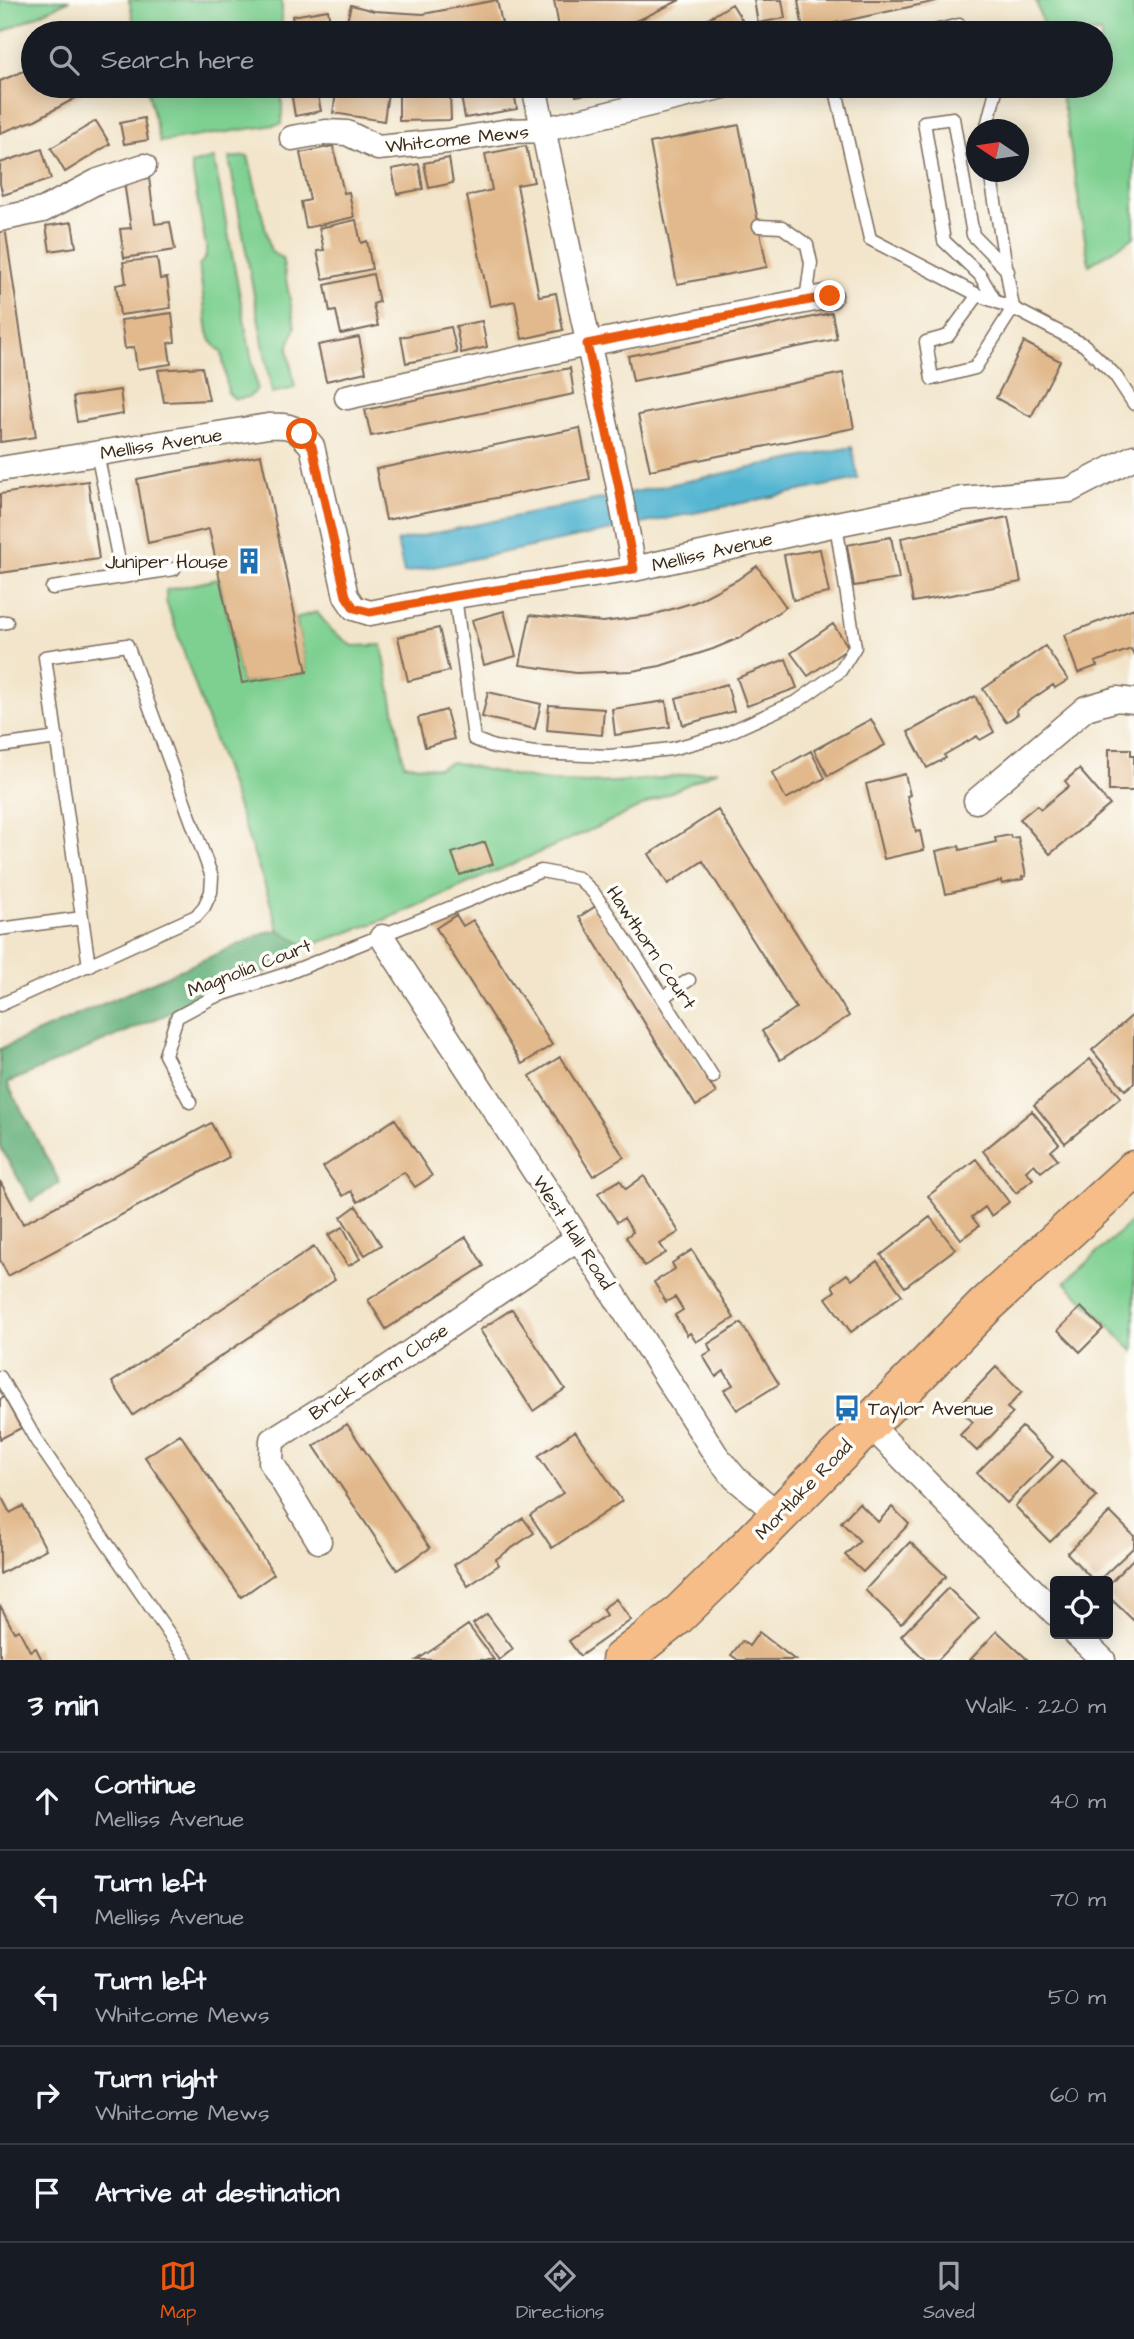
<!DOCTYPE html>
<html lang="en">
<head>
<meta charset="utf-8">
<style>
	:root { --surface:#171b24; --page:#242831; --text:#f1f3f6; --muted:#9ea1a6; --line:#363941; --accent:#ea580c }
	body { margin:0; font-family:"Architects Daughter",sans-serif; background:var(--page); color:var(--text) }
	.controls { position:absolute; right:21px; bottom:21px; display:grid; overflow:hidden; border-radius:7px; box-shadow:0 4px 18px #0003 }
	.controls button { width:63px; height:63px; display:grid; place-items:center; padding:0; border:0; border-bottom:2px solid var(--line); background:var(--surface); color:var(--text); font:35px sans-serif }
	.compass { position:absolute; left:966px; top:119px; width:63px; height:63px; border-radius:50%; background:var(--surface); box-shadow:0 4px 18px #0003; rotate:283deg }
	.stop { position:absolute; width:21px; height:21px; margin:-16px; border:5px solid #ea580c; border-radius:50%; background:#fff }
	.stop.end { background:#ea580c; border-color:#fff; box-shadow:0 2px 7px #0008 }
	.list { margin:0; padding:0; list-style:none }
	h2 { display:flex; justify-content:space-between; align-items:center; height:91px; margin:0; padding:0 28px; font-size:30px }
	h2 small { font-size:23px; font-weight:400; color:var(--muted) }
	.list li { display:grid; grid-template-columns:46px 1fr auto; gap:21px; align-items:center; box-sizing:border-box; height:98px; padding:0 28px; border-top:2px solid var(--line) }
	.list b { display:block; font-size:26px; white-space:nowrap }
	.list p { margin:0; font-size:23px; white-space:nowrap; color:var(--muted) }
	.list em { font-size:23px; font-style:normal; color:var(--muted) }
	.icon { flex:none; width:38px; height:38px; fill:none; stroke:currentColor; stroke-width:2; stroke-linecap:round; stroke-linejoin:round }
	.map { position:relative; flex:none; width:1134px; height:1660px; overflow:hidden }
	.search { position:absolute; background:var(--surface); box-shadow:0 4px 18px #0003; left:21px; right:21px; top:21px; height:77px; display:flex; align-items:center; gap:18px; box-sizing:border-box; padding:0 24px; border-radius:38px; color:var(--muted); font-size:26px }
	.sheet { height:581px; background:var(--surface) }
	nav { display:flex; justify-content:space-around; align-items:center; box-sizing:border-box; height:98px; border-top:2px solid var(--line); background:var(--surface); font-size:19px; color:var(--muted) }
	nav a { display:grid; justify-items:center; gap:4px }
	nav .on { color:var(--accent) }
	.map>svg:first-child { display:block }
	.green { fill:#7ed091; stroke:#5c7d58; stroke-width:2 }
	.forest { fill:#66b27b; stroke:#506e4c; stroke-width:2 }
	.water { fill:#52b5d1; stroke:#467078; stroke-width:2 }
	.building { fill:#e2b98c }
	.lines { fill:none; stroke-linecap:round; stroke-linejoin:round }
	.service-casing { stroke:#7b6b5b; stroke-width:15 }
	.minor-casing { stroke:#7b6b5b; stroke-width:27 }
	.trunk-casing { stroke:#7b6b5b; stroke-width:41 }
	.service { stroke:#fff; stroke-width:12 }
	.minor { stroke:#fff; stroke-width:24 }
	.trunk { stroke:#f7bd88; stroke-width:38 }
	.route { stroke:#ea580c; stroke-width:9 }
	.labels { text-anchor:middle; stroke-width:7; stroke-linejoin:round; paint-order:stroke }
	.street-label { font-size:19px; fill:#3b2a1e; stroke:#fdfcf7 }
	.poi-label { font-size:19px; fill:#3b2a1e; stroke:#fdfcf7; text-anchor:end }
</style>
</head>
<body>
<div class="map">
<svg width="1134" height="1660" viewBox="0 0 1134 1660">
	<rect width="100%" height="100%" fill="#fdfcf7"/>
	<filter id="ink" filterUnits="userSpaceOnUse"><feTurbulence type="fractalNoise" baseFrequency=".0143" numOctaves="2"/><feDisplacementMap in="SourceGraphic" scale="14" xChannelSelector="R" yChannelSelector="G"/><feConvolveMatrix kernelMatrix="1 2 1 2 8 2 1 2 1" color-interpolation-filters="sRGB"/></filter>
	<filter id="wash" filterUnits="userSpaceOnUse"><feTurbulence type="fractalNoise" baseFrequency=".00686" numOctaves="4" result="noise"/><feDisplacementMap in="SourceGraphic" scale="28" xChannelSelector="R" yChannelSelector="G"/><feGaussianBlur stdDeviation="1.57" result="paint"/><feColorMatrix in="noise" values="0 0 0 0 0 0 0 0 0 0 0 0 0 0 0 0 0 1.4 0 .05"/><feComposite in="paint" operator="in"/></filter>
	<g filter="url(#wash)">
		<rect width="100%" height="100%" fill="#f2e5cb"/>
		<path class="green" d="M0 0H70L0 33Z
			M129 0H282V33H136Z
			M1036 0H1134V237L1089 265 1065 113 1058 86H1101V33H1045Z
			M147 86H282V124L160 142Z
			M248 156 271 252 282 258 295 327 288 348 295 388 272 393 229 158Z
			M214 158 257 388C252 398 246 398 235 399L228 393 222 353 211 341 208 332 199 266 206 256V246L191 164Z
			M219 579 242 683 307 672 296 618 317 612 331 630 353 646 382 645 404 764 438 768 452 762C482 769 512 776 542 780 601 787 660 779 718 770L602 825 389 918 286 954 267 892 166 601V590Z
			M1134 1219V1351L1065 1282Z"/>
		<path class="forest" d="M279 930 307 947 287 954 288 962 7 1083 60 1183 31 1201 0 1146V1049L267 932Z"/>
		<path class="water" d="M852 447 858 479 404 573 397 541Z"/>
		<g id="blocks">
			<path class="building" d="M497 0 504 33H344L351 5 374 11 423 14Z
				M554 0H680L643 18 616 28 590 33H560Z
				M754 0H782L785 18 758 23Z
				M798 0H937V1L803 30Z
				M732 4 747 28 738 33H685Z
				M328 10 332 33H295L292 16Z
				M33 67V86H81L85 93 35 120 0 133V81Z
				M86 86H129V87L88 94Z
				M337 86 388 93 384 121 333 113Z
				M488 86H513L517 109 465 118 460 91Z
				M574 86H621V87L576 96Z
				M316 87 321 111 295 116 291 91Z
				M425 93H450L451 120 399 121V94Z
				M144 118 148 140 124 144 120 123Z
				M96 121 110 144 65 172 51 148Z
				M739 125 767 267 677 284 650 143Z
				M333 146 344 193 349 192 354 217 306 228 301 202 310 200 300 153Z
				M526 146 534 182 517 185 539 296 556 293 563 330 522 339 515 301 490 306 467 196 492 190 485 154Z
				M42 149 51 179 3 195 0 184V163Z
				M449 158 453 183 429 188 424 163Z
				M419 164 423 189 397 194 392 169Z
				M149 178 155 224 170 222 175 250 124 258 120 229 131 228 124 182Z
				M356 220 361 243 367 241 372 269 323 279 317 251 324 250 319 228Z
				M72 222 76 247 50 251 46 226Z
				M5 227 36 437 0 442V228Z
				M157 258 160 279 167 278 171 308 120 315 116 285 126 283 123 262Z
				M373 274 379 302 373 304 378 326 341 334 336 311 330 312 325 285Z
				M172 313 175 342 168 343 171 364 137 369 134 347 125 349 121 320Z
				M832 313 837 339 633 381 628 356Z
				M482 321 487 347 461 353 456 326Z
				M451 327 457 353 406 363 401 337Z
				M359 337 366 372 326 381 318 345Z
				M1024 342 1060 361 1031 417 996 398Z
				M202 367 209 400 164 402 158 370Z
				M570 368 574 394 371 436 365 410Z
				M843 373 854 428 650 470 638 415Z
				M120 390 123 414 77 422 73 397Z
				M580 428 590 479 386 520 376 469Z
				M261 455 307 672 242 683 209 529 148 543 137 479Z
				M88 481 99 559 0 573V494Z
				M1008 517 1021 582 913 602 901 538Z
				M891 537 899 579 854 586 847 545Z
				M820 549 829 593 793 600 784 555Z
				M757 566 786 607 739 638 713 649 660 666 632 671 576 673 520 665 530 615 603 622 649 616 695 602 737 580Z
				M1134 608V656L1131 649 1095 662 1097 666 1078 673 1064 635Z
				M504 611 516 656 484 665 472 620Z
				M833 624 849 648 808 676 791 653Z
				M439 628 449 671 408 681 398 637Z
				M1045 646 1068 680 1055 688 1053 685 1016 710 1018 714 1006 722 983 689Z
				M786 659 797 688 747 706 737 678Z
				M727 684 734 711 683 725 676 698Z
				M488 692 541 704 535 729 482 717Z
				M975 696 994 732 980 740 977 736 944 755 946 758 927 768 908 732Z
				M666 701 670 727 615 735 612 709Z
				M549 705 604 709 602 735 547 730Z
				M446 710 454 739 425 747 418 718Z
				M871 719 885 745 828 776 814 750Z
				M1109 749H1131V755H1134V791H1109Z
				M811 751 825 778 786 799 772 773Z
				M1079 769 1110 805 1050 854 1020 819 1037 805 1041 809 1069 786 1065 781Z
				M905 774 910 795 907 796 916 832 920 831 924 850 884 859 866 784Z
				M718 810 849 1016 780 1060 762 1031 796 1008 708 869 703 861 668 884 649 854Z
				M1010 835 1011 838 1018 837 1026 876 1022 877 1023 879 1002 884 1001 881 946 894 936 851 959 846 960 850 996 842 995 838Z
				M485 842 493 864 460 875 452 853Z
				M599 904 716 1093 696 1106 579 917Z
				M456 915 463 926 473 920 552 1045 522 1064 436 928Z
				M1134 1014V1083L1125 1090 1092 1050Z
				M560 1057 624 1157 593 1176 530 1076Z
				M1090 1059 1121 1097 1065 1143 1034 1105Z
				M1032 1111 1059 1144 1051 1151 1058 1159 1041 1172 1034 1164 1026 1171 1033 1179 1016 1193 983 1151Z
				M395 1119 432 1176 415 1187 404 1172 358 1202 351 1191 343 1196 323 1167Z
				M211 1123 229 1157 8 1276 0 1260V1181L23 1224Z
				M976 1159 1009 1202 991 1216 985 1207 972 1217 979 1226 961 1239 928 1196Z
				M644 1176 679 1232 660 1244 666 1253 644 1266 626 1237 633 1232 624 1218 617 1222 598 1193 620 1180 626 1189Z
				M356 1206 381 1245 365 1255 341 1217Z
				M930 1217 955 1249 905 1287 881 1255Z
				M343 1227 360 1259 348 1266 328 1235Z
				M466 1237 484 1266 386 1329 368 1300Z
				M314 1247 335 1280 133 1415 112 1382Z
				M692 1250 734 1318 696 1342 690 1333 687 1335 675 1315 683 1310 675 1297 666 1302 654 1282 675 1269 672 1263Z
				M877 1261 902 1295 851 1332 826 1298 835 1291 832 1285 847 1274 852 1280Z
				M1081 1307 1103 1329 1080 1352 1058 1330Z
				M512 1309 565 1389 533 1411 480 1330Z
				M741 1323 779 1384 737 1410 724 1390 733 1385 724 1371 716 1377 703 1356 711 1351 708 1344Z
				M996 1367 1022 1392 1007 1408 1013 1413 977 1451 960 1435 973 1422 957 1408Z
				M4 1397 21 1428 0 1439V1399Z
				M347 1424 430 1548 397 1570 314 1446Z
				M1022 1427 1053 1457 1007 1503 977 1473Z
				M575 1431 622 1501 552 1548 530 1515 563 1493 538 1456Z
				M180 1434 274 1574 241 1597 145 1457Z
				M1062 1460 1097 1497 1050 1542 1015 1506Z
				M0 1494 10 1513 23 1506 46 1549 0 1574Z
				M859 1503 878 1522 892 1507 909 1524 863 1572 845 1555 860 1541 841 1522Z
				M1110 1512 1134 1536V1547L1098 1581H1094L1067 1553Z
				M523 1518 534 1533 496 1559 499 1565 468 1586 454 1565Z
				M910 1542 946 1576 901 1624 865 1590Z
				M1134 1558V1619L1133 1620 1108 1596V1585Z
				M948 1588 979 1618 938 1660H925L901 1636Z
				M616 1599 631 1620 580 1656 569 1641 606 1615 602 1609Z
				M0 1605 14 1632 19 1630 30 1651 36 1648 42 1660H0Z
				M487 1614 513 1649 499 1660 473 1624Z
				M468 1625 494 1660H417L435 1648Z
				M997 1631 1014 1647 1028 1660H970Z
				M759 1632 795 1660H738L731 1655 742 1641 749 1646Z"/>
		</g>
	</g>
	<g filter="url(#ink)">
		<use href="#blocks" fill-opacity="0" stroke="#7b6b5b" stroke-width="2"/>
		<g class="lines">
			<g class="service-casing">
				<path id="service" d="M926 33 959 25 971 33
					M835 86 870 239 978 295
					M986 130 997 86
					M990 172 1013 308 975 368 932 379 926 342 948 336 978 295 1013 308 1084 345 1115 375 1134 404
					M759 226 782 227 807 245 811 263 806 300
					M995 301 980 275 944 241 924 122 953 118 973 235 1008 271
					M97 453 122 576
					M52 588 174 569
					M455 596 474 739 494 747 535 753 610 756 671 749 723 735 798 701 840 671 855 647 836 524
					M0 623 7 622
					M0 746 57 738
					M0 929 82 918
					M663 997 689 980
					M0 1005 196 916 204 907 211 892 212 877 127 645 45 657 89 966
					M190 1102 165 1055 177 1017 214 997 286 974 541 871 578 878 593 892 625 939 713 1077
					M0 1377 36 1440 187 1660"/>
			</g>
			<g class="minor-casing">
				<path id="minor" d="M534 86 618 483 634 569
					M292 138 326 132 347 133 378 148 448 141 509 131 542 130 724 86
					M0 219 43 210 98 181 144 166
					M347 397 587 344 830 296
					M0 469 268 426C293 425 295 427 312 446L346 596 354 608 370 613 455 596 634 569 836 524 962 499 1070 490 1134 457
					M976 801 1086 708 1117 699 1134 701
					M382 937 578 1238 716 1455 735 1478 779 1515
					M868 1423 1055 1613
					M319 1541 271 1462 272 1440 387 1368 578 1238
					M1076 1634 1103 1660"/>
			</g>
			<g class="trunk-casing">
				<path id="trunk" d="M621 1660 676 1617 744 1551 984 1307 1134 1170"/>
			</g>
			<use href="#service" class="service"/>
			<use href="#minor" class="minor"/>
			<use href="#trunk" class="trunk"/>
		</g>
	</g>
	<g class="lines" filter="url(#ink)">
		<path class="route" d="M302 434 312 446 346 596 354 608 370 612 455 596 634 569 618 483 587 344 830 296"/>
	</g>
	<defs>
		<g id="building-bare" transform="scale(2.1)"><path d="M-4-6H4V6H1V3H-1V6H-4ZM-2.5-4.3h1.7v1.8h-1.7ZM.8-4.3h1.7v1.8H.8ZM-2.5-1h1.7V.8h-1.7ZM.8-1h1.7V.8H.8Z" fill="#1f6fb2" stroke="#fdfcf7" stroke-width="2.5" paint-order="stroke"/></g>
		<g id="bus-bare" transform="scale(2.1)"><path d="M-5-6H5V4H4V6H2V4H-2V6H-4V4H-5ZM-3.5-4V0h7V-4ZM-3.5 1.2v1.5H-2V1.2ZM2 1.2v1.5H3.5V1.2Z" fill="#1f6fb2" stroke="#fdfcf7" stroke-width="2.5" paint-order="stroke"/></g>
	</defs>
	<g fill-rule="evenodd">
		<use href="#building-bare" x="249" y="561"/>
		<use href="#bus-bare" x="847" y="1408"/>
	</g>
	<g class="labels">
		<g class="street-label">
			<text transform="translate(457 138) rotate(-6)" y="7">Whitcome Mews</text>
			<text transform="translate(161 443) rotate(-9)" y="7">Melliss Avenue</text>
			<text transform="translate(712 551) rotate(-13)" y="7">Melliss Avenue</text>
			<text transform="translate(652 947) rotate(56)" y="7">Hawthorn Court</text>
			<text transform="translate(249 967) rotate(-21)" y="7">Magnolia Court</text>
			<text transform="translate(574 1232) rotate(57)" y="7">West Hall Road</text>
			<text transform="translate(378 1371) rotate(-33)" y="7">Brick Farm Close</text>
			<text transform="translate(803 1489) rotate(-46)" y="7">Mortlake Road</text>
		</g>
		<g class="poi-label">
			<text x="228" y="568">Juniper House</text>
			<text x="868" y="1415" text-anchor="start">Taylor Avenue</text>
		</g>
	</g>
</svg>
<div class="controls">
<button><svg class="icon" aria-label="locate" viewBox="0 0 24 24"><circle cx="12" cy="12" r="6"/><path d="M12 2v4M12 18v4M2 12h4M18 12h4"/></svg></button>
</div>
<svg class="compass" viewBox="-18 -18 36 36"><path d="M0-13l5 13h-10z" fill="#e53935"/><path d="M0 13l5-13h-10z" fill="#9ea1a6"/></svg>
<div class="stop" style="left:302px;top:434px"></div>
<div class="stop end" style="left:830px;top:296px"></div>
<div class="search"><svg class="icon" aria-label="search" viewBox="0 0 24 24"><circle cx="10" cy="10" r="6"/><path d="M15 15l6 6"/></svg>Search here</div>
</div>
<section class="sheet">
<h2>3 min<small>Walk · 220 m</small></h2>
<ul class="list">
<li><svg class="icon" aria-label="ahead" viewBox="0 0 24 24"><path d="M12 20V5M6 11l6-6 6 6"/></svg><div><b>Continue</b><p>Melliss Avenue</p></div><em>40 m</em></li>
<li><svg class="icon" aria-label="left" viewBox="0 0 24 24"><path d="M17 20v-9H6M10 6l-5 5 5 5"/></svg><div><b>Turn left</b><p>Melliss Avenue</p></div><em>70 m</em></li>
<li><svg class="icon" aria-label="left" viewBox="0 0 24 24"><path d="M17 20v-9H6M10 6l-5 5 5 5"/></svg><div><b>Turn left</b><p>Whitcome Mews</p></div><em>50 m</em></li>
<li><svg class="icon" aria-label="right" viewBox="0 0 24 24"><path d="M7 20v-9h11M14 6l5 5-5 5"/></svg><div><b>Turn right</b><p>Whitcome Mews</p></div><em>60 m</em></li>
<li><svg class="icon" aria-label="arrive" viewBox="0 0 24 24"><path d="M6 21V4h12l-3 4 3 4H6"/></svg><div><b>Arrive at destination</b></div></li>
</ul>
</section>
<nav>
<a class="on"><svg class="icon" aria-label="map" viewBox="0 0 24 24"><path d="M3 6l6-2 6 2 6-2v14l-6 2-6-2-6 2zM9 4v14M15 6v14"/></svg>Map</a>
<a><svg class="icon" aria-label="directions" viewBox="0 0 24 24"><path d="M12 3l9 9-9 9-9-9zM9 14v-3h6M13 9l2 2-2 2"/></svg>Directions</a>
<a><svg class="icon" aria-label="saved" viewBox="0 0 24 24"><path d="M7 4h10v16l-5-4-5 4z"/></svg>Saved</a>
</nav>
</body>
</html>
